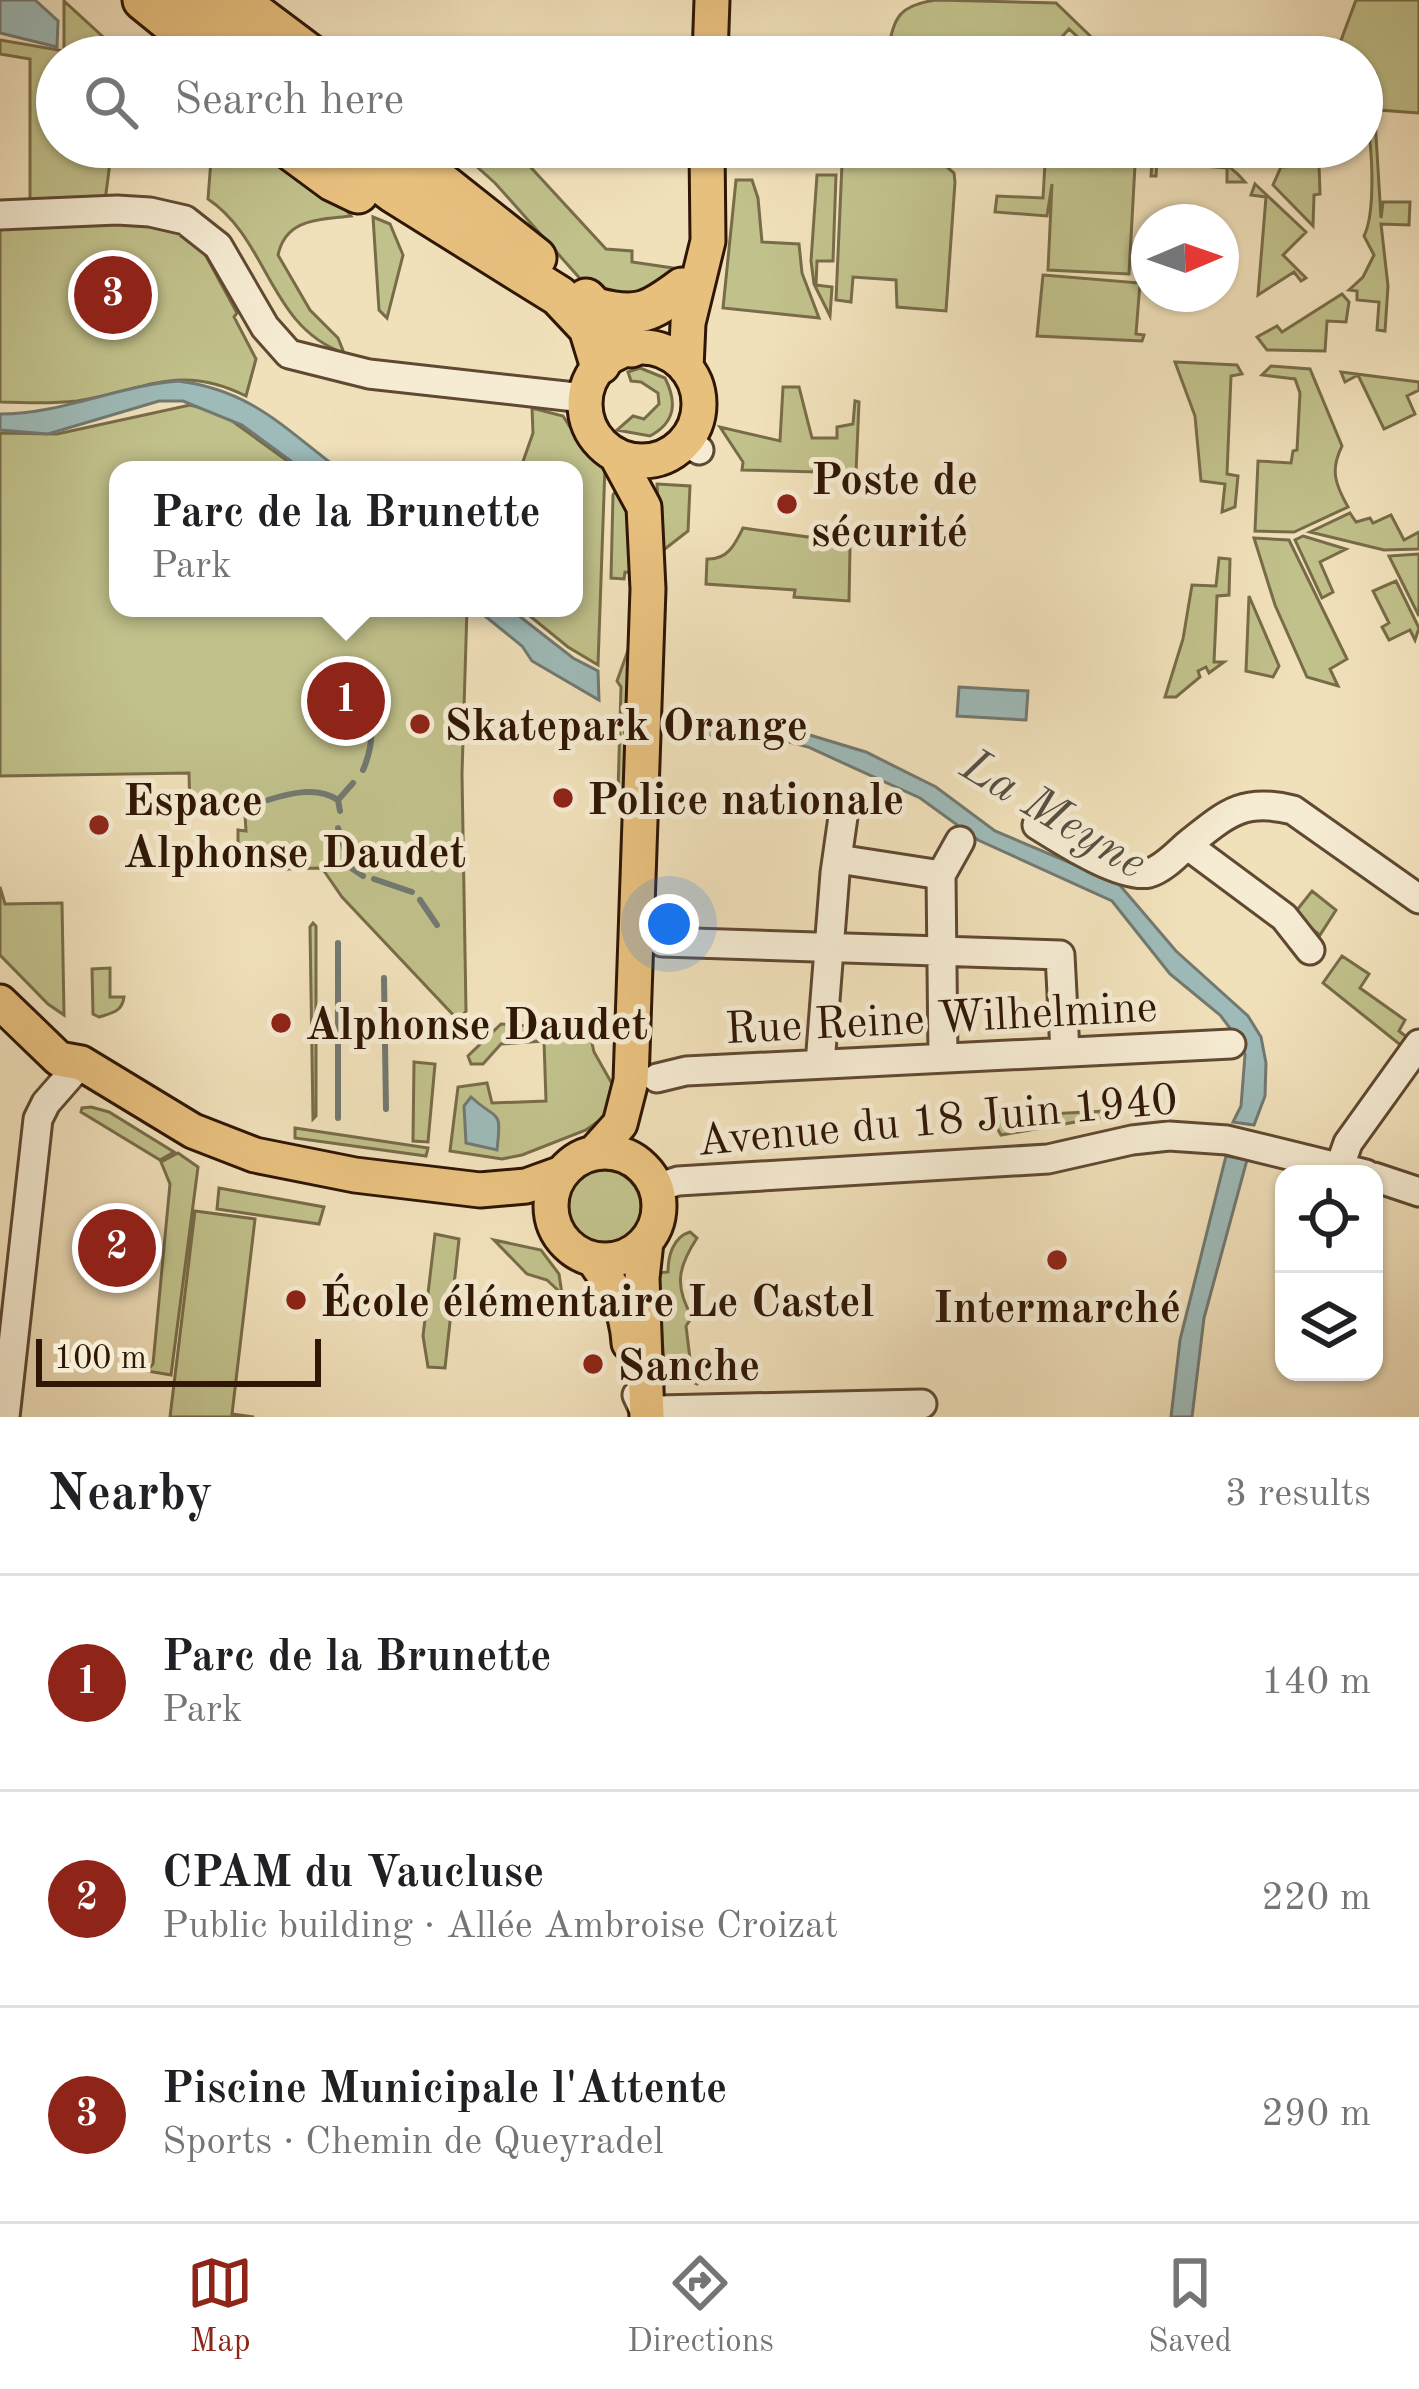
<!DOCTYPE html>
<html lang="en">
<head>
<meta charset="utf-8">
<style>
	:root { --surface:#fff; --page:#f6f6f6; --text:#202124; --muted:#757577; --line:#e0e0e0; --accent:#8f2418 }
	body { margin:0; font-family:"Old Standard TT",serif; background:var(--page); color:var(--text) }
	.controls { position:absolute; right:36px; bottom:36px; display:grid; overflow:hidden; border-radius:24px; box-shadow:0 3px 9px #0004 }
	.controls button { width:108px; height:108px; display:grid; place-items:center; padding:0; border:0; border-bottom:3px solid var(--line); background:var(--surface); color:var(--text); font:60px sans-serif }
	.compass { position:absolute; left:1131px; top:204px; width:108px; height:108px; border-radius:50%; background:var(--surface); box-shadow:0 3px 9px #0004; rotate:88deg }
	.scale { position:absolute; left:36px; bottom:30px; width:285px; box-sizing:border-box; padding-left:12px; border:6px solid #2f1605; border-top:0; font-size:33px; line-height:42px; white-space:nowrap; color:#2f1605; -webkit-text-stroke:9px #f6ecd3; paint-order:stroke }
	.you { position:absolute; left:669px; top:924px; width:42px; height:42px; margin:-30px; border:9px solid #fff; border-radius:50%; background:#1a73e8; box-shadow:0 0 0 18px #1a73e833 }
	.badge { display:grid; place-items:center; width:78px; height:78px; border-radius:50%; background:var(--accent); color:#fff; font-size:39px; font-weight:700 }
	.pin { position:absolute; translate:-50% -50%; border:6px solid #fff; box-shadow:0 3px 12px #0006 }
	.popup { position:absolute; left:109px; top:461px; width:474px; height:156px; box-sizing:border-box; display:grid; place-content:center; border-radius:24px; background:var(--surface); filter:drop-shadow(0 3px 9px #0005); font-size:39px; white-space:nowrap; color:var(--muted) }
	.popup b { font-size:45px; color:var(--text) }
	.popup::after { content:''; position:absolute; left:50%; top:100%; margin-left:-24px; border:24px solid transparent; border-top-color:var(--surface) }
	.list { margin:0; padding:0; list-style:none }
	h2 { display:flex; justify-content:space-between; align-items:center; height:156px; margin:0; padding:0 48px; font-size:51px }
	h2 small { font-size:39px; font-weight:400; color:var(--muted) }
	.list li { display:grid; grid-template-columns:78px 1fr auto; gap:36px; align-items:center; box-sizing:border-box; height:216px; padding:0 48px; border-top:3px solid var(--line) }
	.list b { display:block; font-size:45px; white-space:nowrap }
	.list p { margin:0; font-size:39px; white-space:nowrap; color:var(--muted) }
	.list em { font-size:39px; font-style:normal; color:var(--muted) }
	.icon { flex:none; width:66px; height:66px; fill:none; stroke:currentColor; stroke-width:2; stroke-linecap:round; stroke-linejoin:round }
	.map { position:relative; flex:none; width:1419px; height:1417px; overflow:hidden }
	.search { position:absolute; background:var(--surface); box-shadow:0 3px 9px #0004; left:36px; right:36px; top:36px; height:132px; display:flex; align-items:center; gap:30px; box-sizing:border-box; padding:0 42px; border-radius:66px; color:var(--muted); font-size:45px }
	.sheet { height:804px; background:var(--surface) }
	nav { display:flex; justify-content:space-around; align-items:center; box-sizing:border-box; height:168px; border-top:3px solid var(--line); background:var(--surface); font-size:33px; color:var(--muted) }
	nav a { display:grid; justify-items:center; gap:6px }
	nav .on { color:var(--accent) }
	.map>svg:first-child { display:block }
	.green { fill:#c1c18b; stroke:#786c48; stroke-width:3 }
	.water { fill:#9ebbb9; stroke:#727971; stroke-width:3 }
	.lines { fill:none; stroke-linecap:round; stroke-linejoin:round }
	.stream { stroke:#727971; stroke-width:6 }
	.minor-casing { stroke:#604932; stroke-width:33 }
	.major-casing { stroke:#2f1605; stroke-width:39 }
	.highway-casing { stroke:#2f1605; stroke-width:45 }
	.minor { stroke:#f6ecd3; stroke-width:27 }
	.major { stroke:#e8c07e; stroke-width:33 }
	.highway { stroke:#e8c07e; stroke-width:39 }
	.poi-dot { fill:#8f2418; stroke:#f6ecd3; stroke-width:4.5 }
	.labels { text-anchor:middle; stroke-width:10; stroke-linejoin:round; paint-order:stroke }
	.poi-label { font-size:45px; font-weight:bold; fill:#2f1605; stroke:#f6ecd3; text-anchor:start }
	.street-label { font-size:45px; fill:#2f1605; stroke:#f6ecd3 }
	.water-label { font-size:48px; font-style:italic; fill:#565044; stroke:#f6ecd3 }
</style>
</head>
<body>
<div class="map">
<svg width="1419" height="1417" viewBox="0 0 1419 1417">
	<rect width="100%" height="100%" fill="#f1e1bb"/>
	<filter id="stains"><feTurbulence type="fractalNoise" baseFrequency=".00167" numOctaves="4"/><feColorMatrix values="0 0 0 0 .2 0 0 0 0 .09 0 0 0 0 .02 0 0 0 .5 -.17"/></filter>
	<radialGradient id="worn" r=".72"><stop offset=".6" stop-color="#630" stop-opacity="0"/><stop offset="1" stop-color="#630" stop-opacity=".3"/></radialGradient>
	<path class="green" d="M936 0 1056 3 1112 57H1099L1069 29 1044 57H886C895 20 894 6 936 0Z
		M1356 0H1419V113L1379 110 1375 73 1362 66V57H1347L1337 51Z
		M64 1 125 57H57V147H112L105 201 30 205V59L0 54V40L64 51Z
		M1374 103 1381 218 1383 202H1410L1409 225 1381 224 1388 286 1385 331 1377 330 1379 302 1357 300V291L1349 290 1363 277 1374 255 1364 236C1376 212 1373 138 1364 113L1367 104Z
		M212 147H266L340 202 351 216C319 220 286 218 278 255L310 310 338 338 344 353C269 327 269 240 208 199Z
		M455 147H512L606 249 632 251V262L673 268 665 284 628 306 584 283 495 183Z
		M1046 147H1136L1129 274 1048 270 1052 184 1047 216 995 212 997 196 1043 198Z
		M1166 147C1197 147 1225 158 1245 182H1227V168L1157 162 1156 176H1151L1152 162Z
		M940 161 954 173 955 182 946 311 897 307 896 280 853 277 851 302 836 300 842 164Z
		M1319 165 1320 194 1314 195 1313 226 1273 185 1281 167Z
		M817 175H836L833 261H817L816 285 832 287 830 316 814 284 811 261Z
		M736 180H752L758 198 762 242 799 244 802 273 819 318 723 308Z
		M1255 184 1306 232 1283 255 1306 278 1301 281 1294 272 1258 295 1266 197 1251 195Z
		M373 217 390 224 403 255 387 318 379 310Z
		M134 219 177 232 200 245 237 313 234 317 256 359 246 396C178 362 144 391 77 401 52 404 26 403 0 402V220Z
		M1043 275 1140 283 1136 334 1144 335 1142 341 1037 336Z
		M1342 294 1349 302 1346 322 1327 321 1325 351 1267 350 1257 337 1277 326 1282 332Z
		M1175 362 1237 365 1242 374 1231 376 1227 474 1238 476 1235 507 1222 512 1225 484 1201 481 1195 416Z
		M1271 366 1310 369 1342 446C1330 470 1335 484 1348 507L1294 532 1255 531 1258 461 1291 463 1293 451 1297 450 1300 393 1295 379 1262 375Z
		M640 368 665 378C677 402 676 422 650 436L617 430 633 416 644 419 659 404 658 393 641 382 631 381 628 372Z
		M1341 372 1419 382V390L1407 396 1415 414 1384 429 1358 375 1345 382Z
		M783 387H799L812 438H837V427L853 424 855 401 859 402 856 473 742 470 743 462 720 427 780 441Z
		M190 405 221 413 300 470H118V608H467L462 774 466 1011 459 1021 342 897 322 868 246 870 238 862V830L246 831 244 797 239 802H220V814H190L189 773 0 776V433L57 434Z
		M532 408 563 416 581 444 605 466 598 665 568 647 520 608H574V470H520L533 433Z
		M623 481 637 573 625 572 624 579 611 578 613 495Z
		M657 484 690 486 688 531 661 552Z
		M1350 513 1356 522 1370 518 1373 523 1391 515 1404 540 1419 532V549L1384 550 1310 532Z
		M743 528 844 542 850 548 849 601 794 597 795 590 706 584 707 559C728 560 735 544 743 528Z
		M1303 536 1346 549 1320 562 1333 592 1322 598 1295 540Z
		M1254 538 1289 540 1347 659 1330 669 1338 686 1307 677 1275 605Z
		M1419 554V616L1389 556Z
		M1219 558 1230 559 1229 595 1217 596 1214 662H1224L1209 673 1206 667 1198 671 1200 677 1176 697H1165L1183 639 1192 585 1216 586Z
		M1396 581 1419 628 1415 640 1410 630 1389 640 1382 627 1389 623 1373 591Z
		M1249 596 1279 666 1273 677 1246 671Z
		M631 642 629 794 618 792 621 687 617 681Z
		M0 887 5 904 62 903 64 1015 48 1004 0 955Z
		M1312 891 1336 910 1320 935 1293 915Z
		M313 923 316 926V1116L313 1119 310 927Z
		M1342 956 1369 974 1360 988 1405 1020 1399 1031 1408 1038 1403 1047 1323 983Z
		M110 968V997H124C122 1012 112 1013 99 1017L93 1014 92 969Z
		M501 1024 570 1029V1024L588 1025 594 1052 615 1089 607 1115 586 1130 522 1155 502 1159 450 1151 458 1087 487 1083 492 1103 546 1101 544 1041 501 1044 483 1064H471L468 1056Z
		M414 1062 435 1064 428 1142 413 1141Z
		M91 1107 109 1112 174 1152 160 1160 81 1112 82 1108Z
		M1104 1111V1117L1001 1135 991 1117Z
		M295 1128 428 1148 426 1156 295 1138Z
		M178 1153 198 1167 171 1375 147 1371 153 1364 170 1184 161 1162Z
		M567 1207a37 37 0 1 1 74 0a37 37 0 1 1-74 0Z
		M219 1188 324 1207 319 1224 217 1209Z
		M195 1211 255 1219 232 1414 254 1417H170Z
		M690 1232 697 1238C678 1267 674 1286 692 1317L686 1326 691 1367 700 1381 697 1384 673 1373 664 1364 658 1283 657 1273 668 1272C668 1256 673 1237 690 1232Z
		M435 1234 459 1239 445 1368 428 1367 423 1336Z
		M494 1240 541 1250 559 1274 562 1294 547 1280 527 1274Z"/>
	<path class="water" d="M0 0H35L58 21 57 47 0 33Z
		M178 381C251 390 284 428 340 470H303L242 425 183 401H159L48 434 0 430V414C62 414 117 386 178 381Z
		M475 608H509L573 658 598 671 599 700 532 661 522 646Z
		M959 687 1028 691 1026 720 957 716Z
		M683 718 760 720 866 752 936 787 995 831 1118 883 1176 951 1248 1016 1261 1037 1266 1063 1265 1096 1254 1125 1233 1122 1241 1106 1245 1055 1242 1044 1220 1015 1170 974 1112 901 978 840 920 798 808 747 756 733 731 737 683 735Z
		M471 1097C498 1122 502 1107 497 1150L466 1143 464 1106Z
		M1226 1156 1247 1160 1204 1318 1192 1417H1171L1180 1340Z"/>
	<g class="lines">
		<path class="stream" d="M360 669C370 706 379 734 363 770
			M268 800C290 793 318 786 338 800L340 811
			M338 800 353 783
			M338 828 350 867 363 876
			M374 879 412 892
			M420 900 437 925
			M338 943V1118
			M384 978 386 1109"/>
		<g class="minor-casing">
			<path id="minor" d="M0 215 117 210 150 212 185 220 218 246 265 327 289 354 369 374 584 398
				M686 441 699 450
				M1037 825C1061 840 1121 879 1149 873 1163 869 1176 855 1187 845L1284 917 1310 950
				M1187 845C1225 815 1242 797 1293 810L1419 899
				M838 859 941 875
				M662 942 1060 955 1065 1052
				M943 1058 941 875 960 841
				M820 1064 835 873 843 817
				M657 1078 686 1071 1231 1044
				M1340 1166 1348 1143 1419 1044
				M1374 1177 1419 1192
				M656 1188 678 1181 1048 1159 1132 1140 1169 1136 1227 1140 1366 1174
				M637 1395 642 1406 659 1410 922 1404
				M5 1417 38 1119 46 1103 81 1063"/>
		</g>
		<g class="major-casing">
			<path id="major" d="M710 57 712 0
				M585 404a57 57 0 1 1 114 0a57 57 0 1 1-114 0Z
				M686 368 688 323 708 241 707 147
				M0 1002 59 1059 81 1063 193 1131 255 1155 355 1175 480 1190 526 1186 562 1173
				M551 1206a54 54 0 1 1 108 0a54 54 0 1 1-108 0Z
				M594 1153 620 1124 631 1081 648 589 644 507 617 457
				M646 1242 642 1278 647 1417
				M593 1259C613 1287 627 1307 629 1343"/>
		</g>
		<g class="highway-casing">
			<path id="highway" d="M143 0 213 57
				M177 0 199 10 265 57
				M219 2 245 6 313 57
				M287 147 333 181 358 193
				M333 147 394 193 559 296 589 328 600 364
				M396 147 536 258
				M586 299 631 347
				M596 308C638 319 650 312 682 288"/>
		</g>
		<use href="#minor" class="minor"/>
		<use href="#major" class="major"/>
		<use href="#highway" class="highway"/>
	</g>
	<g class="poi-dot">
		<circle cx="787" cy="504" r="12"/>
		<circle cx="420" cy="724" r="12"/>
		<circle cx="563" cy="798" r="12"/>
		<circle cx="99" cy="825" r="12"/>
		<circle cx="281" cy="1023" r="12"/>
		<circle cx="1057" cy="1260" r="12"/>
		<circle cx="296" cy="1300" r="12"/>
		<circle cx="593" cy="1364" r="12"/>
	</g>
	<g class="labels">
		<g class="poi-label">
			<text x="811" y="494">Poste de<tspan x="811" dy="52">sécurité</tspan></text>
			<text x="444" y="740">Skatepark Orange</text>
			<text x="587" y="814">Police nationale</text>
			<text x="123" y="815">Espace<tspan x="123" dy="52">Alphonse Daudet</tspan></text>
			<text x="305" y="1039">Alphonse Daudet</text>
			<text x="320" y="1316">École élémentaire Le Castel</text>
			<text x="1057" y="1322" text-anchor="middle">Intermarché</text>
			<text x="617" y="1380">Sanche</text>
		</g>
		<g class="street-label">
			<text transform="translate(941 1016) rotate(-3)" y="16">Rue Reine Wilhelmine</text>
			<text transform="translate(937 1118) rotate(-5)" y="16">Avenue du 18 Juin 1940</text>
		</g>
		<g class="water-label">
			<text transform="translate(1055 812) rotate(31)" y="17">La Meyne</text>
		</g>
	</g>
	<rect width="100%" height="100%" filter="url(#stains)"/>
	<rect width="100%" height="100%" fill="url(#worn)"/>
</svg>
<div class="controls">
<button><svg class="icon" aria-label="locate" viewBox="0 0 24 24"><circle cx="12" cy="12" r="6"/><path d="M12 2v4M12 18v4M2 12h4M18 12h4"/></svg></button>
<button><svg class="icon" aria-label="layers" viewBox="0 0 24 24"><path d="M12 4l9 5-9 5-9-5zM3 14l9 5 9-5"/></svg></button>
</div>
<svg class="compass" viewBox="-18 -18 36 36"><path d="M0-13l5 13h-10z" fill="#e53935"/><path d="M0 13l5-13h-10z" fill="#757577"/></svg>
<div class="scale">100 m</div>
<div class="you"></div>
<div class="pin badge" style="left:346px;top:701px">1</div>
<div class="popup"><b>Parc de la Brunette</b>Park</div>
<div class="pin badge" style="left:117px;top:1248px">2</div>
<div class="pin badge" style="left:113px;top:295px">3</div>
<div class="search"><svg class="icon" aria-label="search" viewBox="0 0 24 24"><circle cx="10" cy="10" r="6"/><path d="M15 15l6 6"/></svg>Search here</div>
</div>
<section class="sheet">
<h2>Nearby<small>3 results</small></h2>
<ul class="list">
<li><span class="badge">1</span><div><b>Parc de la Brunette</b><p>Park</p></div><em>140 m</em></li>
<li><span class="badge">2</span><div><b>CPAM du Vaucluse</b><p>Public building · Allée Ambroise Croizat</p></div><em>220 m</em></li>
<li><span class="badge">3</span><div><b>Piscine Municipale l'Attente</b><p>Sports · Chemin de Queyradel</p></div><em>290 m</em></li>
</ul>
</section>
<nav>
<a class="on"><svg class="icon" aria-label="map" viewBox="0 0 24 24"><path d="M3 6l6-2 6 2 6-2v14l-6 2-6-2-6 2zM9 4v14M15 6v14"/></svg>Map</a>
<a><svg class="icon" aria-label="directions" viewBox="0 0 24 24"><path d="M12 3l9 9-9 9-9-9zM9 14v-3h6M13 9l2 2-2 2"/></svg>Directions</a>
<a><svg class="icon" aria-label="saved" viewBox="0 0 24 24"><path d="M7 4h10v16l-5-4-5 4z"/></svg>Saved</a>
</nav>
</body>
</html>
